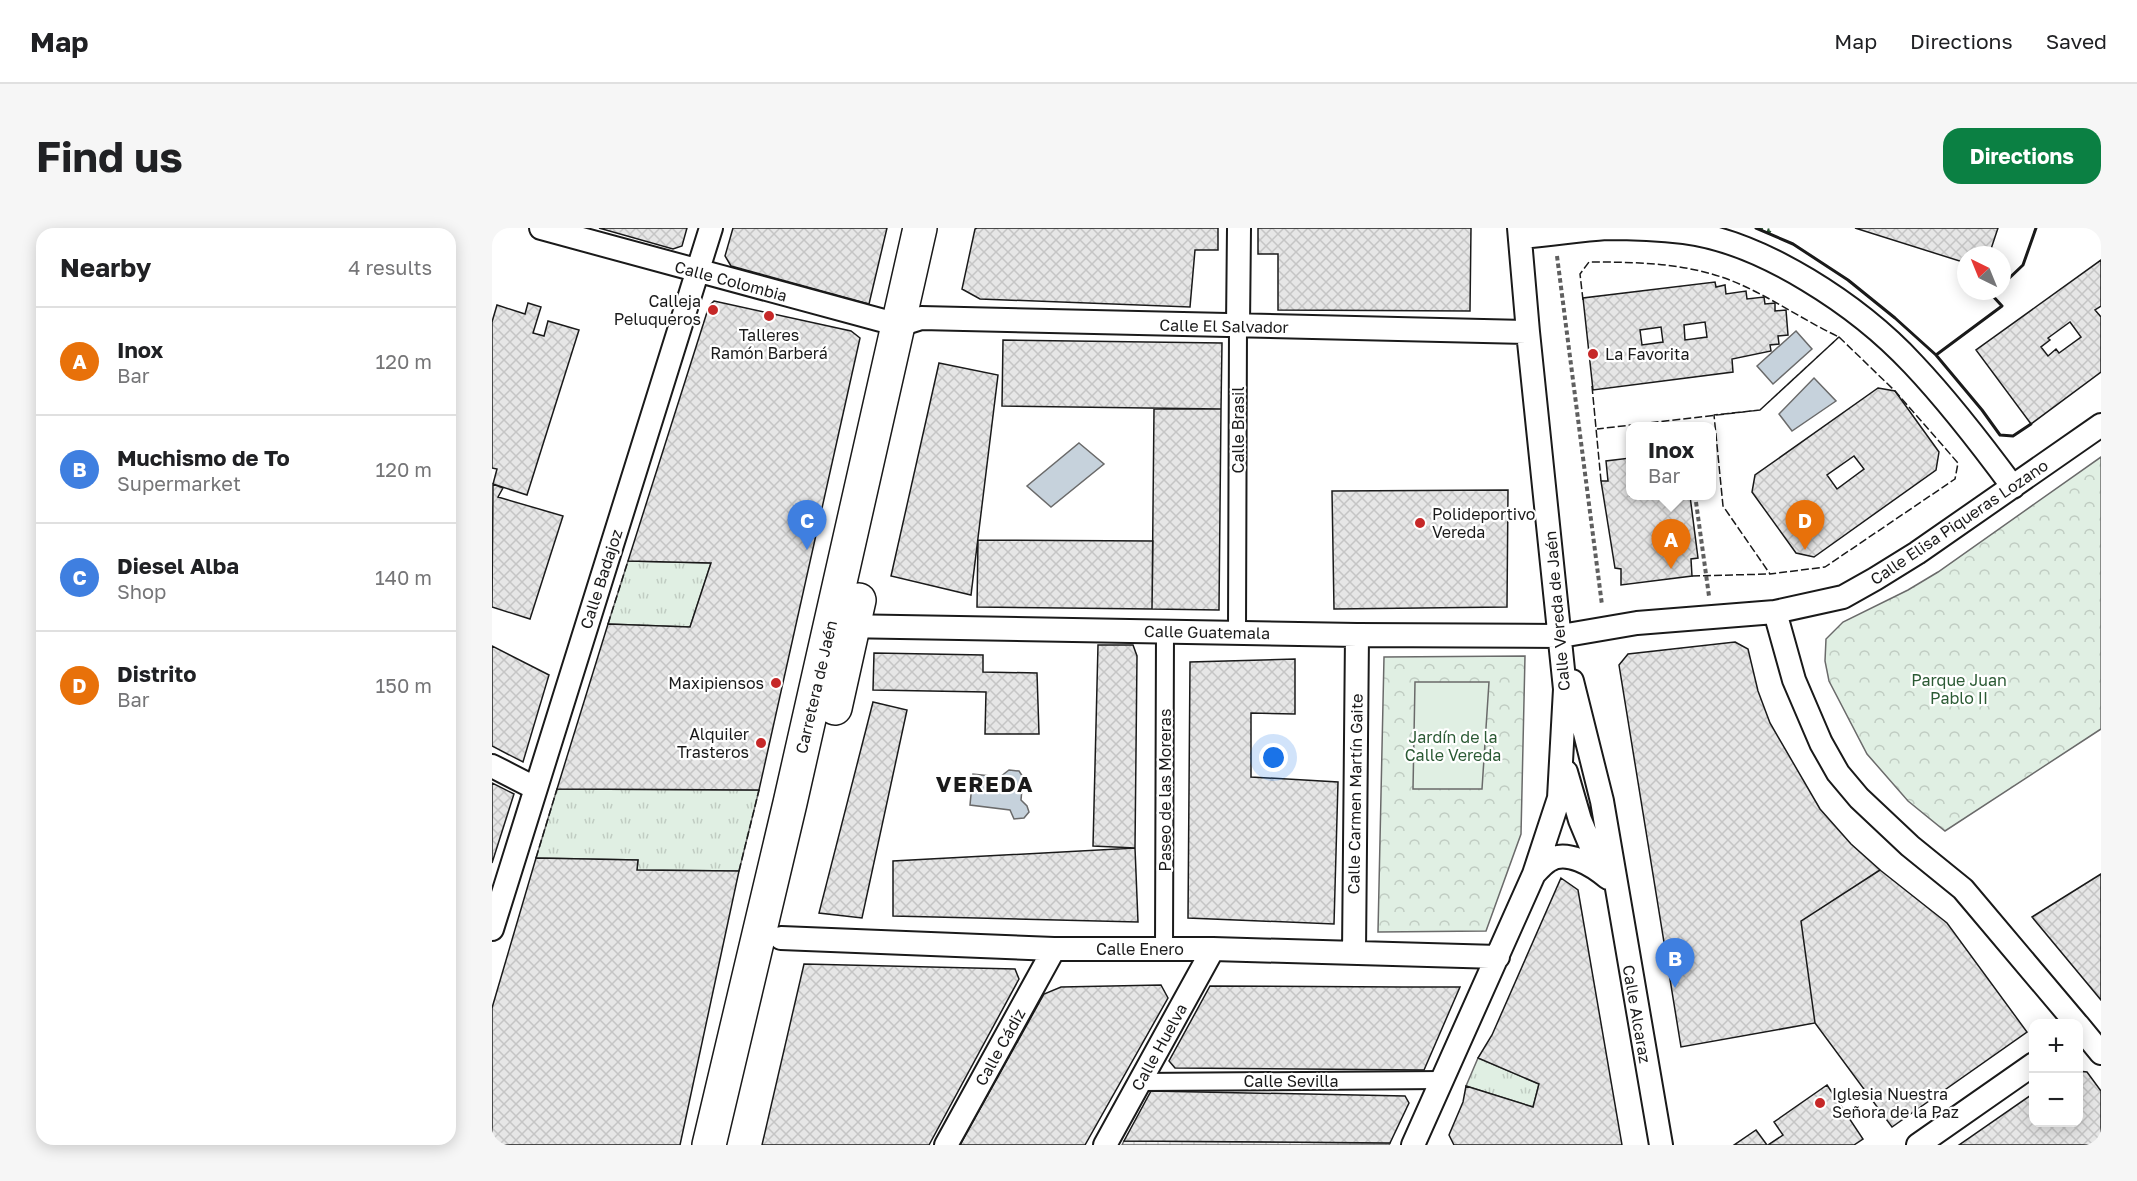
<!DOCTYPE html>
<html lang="en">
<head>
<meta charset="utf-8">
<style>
	:root { --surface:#fff; --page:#f6f6f6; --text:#202124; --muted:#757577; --line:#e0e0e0; --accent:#0b8043 }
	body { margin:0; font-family:"Golos Text",sans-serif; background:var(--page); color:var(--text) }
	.controls { position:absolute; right:18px; bottom:18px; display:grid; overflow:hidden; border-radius:12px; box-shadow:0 3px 15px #0003 }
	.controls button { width:54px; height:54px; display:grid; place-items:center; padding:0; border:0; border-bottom:2px solid var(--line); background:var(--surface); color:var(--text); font:30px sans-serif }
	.compass { position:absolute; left:1465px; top:18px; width:54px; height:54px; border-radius:50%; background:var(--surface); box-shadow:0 3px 15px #0003; rotate:317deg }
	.you { position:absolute; left:782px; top:530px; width:21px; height:21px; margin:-15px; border:4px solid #fff; border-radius:50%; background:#1a73e8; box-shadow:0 0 0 9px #1a73e833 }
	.badge { display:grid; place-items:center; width:39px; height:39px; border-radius:50%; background:var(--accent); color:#fff; font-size:20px; font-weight:700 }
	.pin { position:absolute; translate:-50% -50px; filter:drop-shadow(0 2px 3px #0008) }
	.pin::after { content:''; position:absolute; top:32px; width:21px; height:18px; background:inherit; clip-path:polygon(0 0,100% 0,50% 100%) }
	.popup { position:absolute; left:1134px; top:194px; width:90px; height:78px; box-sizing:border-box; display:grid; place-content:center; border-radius:12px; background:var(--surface); filter:drop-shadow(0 2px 4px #0005); font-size:20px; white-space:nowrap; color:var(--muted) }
	.popup b { font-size:22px; color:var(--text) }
	.popup::after { content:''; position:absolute; left:50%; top:100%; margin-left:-12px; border:12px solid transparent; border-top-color:var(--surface) }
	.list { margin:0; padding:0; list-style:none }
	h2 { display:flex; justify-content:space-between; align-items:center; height:78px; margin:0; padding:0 24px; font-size:26px }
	h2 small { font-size:20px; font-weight:400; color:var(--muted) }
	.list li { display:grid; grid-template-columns:39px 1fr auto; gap:18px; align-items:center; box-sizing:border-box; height:108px; padding:0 24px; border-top:2px solid var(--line) }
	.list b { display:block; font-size:22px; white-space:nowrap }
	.list p { margin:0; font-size:20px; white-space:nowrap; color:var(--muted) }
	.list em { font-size:20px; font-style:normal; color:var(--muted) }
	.map { position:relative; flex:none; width:1609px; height:917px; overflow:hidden; border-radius:18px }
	header { display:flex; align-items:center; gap:36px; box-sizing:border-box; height:84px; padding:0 30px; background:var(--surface); border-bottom:2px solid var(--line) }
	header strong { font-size:28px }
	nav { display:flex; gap:33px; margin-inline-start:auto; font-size:21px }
	.intro { display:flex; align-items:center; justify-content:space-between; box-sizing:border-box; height:144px; padding:0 36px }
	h1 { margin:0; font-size:42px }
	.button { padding:15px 27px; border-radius:18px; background:var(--accent); color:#fff; font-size:21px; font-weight:700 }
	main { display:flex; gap:36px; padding:0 36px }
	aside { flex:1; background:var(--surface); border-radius:18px; box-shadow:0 3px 15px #0003 }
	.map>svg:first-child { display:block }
	.grass { fill:url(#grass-tufts); stroke:#6a6a6a; stroke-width:1.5 }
	.park { fill:url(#park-crowns); stroke:#6a6a6a; stroke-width:1.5 }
	.pitch { fill:#e0efe3; stroke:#6a6a6a; stroke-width:1.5 }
	.plaza { fill:url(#plaza-grid); stroke:#6a6a6a; stroke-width:1.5 }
	.water { fill:#c6d2dc; stroke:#6a6a6a; stroke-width:1.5 }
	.building { fill:url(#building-cross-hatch); stroke:#1a1a1a; stroke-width:1.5; fill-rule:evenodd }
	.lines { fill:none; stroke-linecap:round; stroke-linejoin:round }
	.pedestrian-casing { stroke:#1a1a1a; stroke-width:20 }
	.minor-casing { stroke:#1a1a1a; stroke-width:26 }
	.primary-casing { stroke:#1a1a1a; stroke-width:36 }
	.path { stroke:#5f5f5f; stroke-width:4; stroke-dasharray:4.5 3; stroke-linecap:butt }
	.pedestrian { stroke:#fff; stroke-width:16 }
	.minor { stroke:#fff; stroke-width:22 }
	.primary { stroke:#fff; stroke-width:33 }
	.hedge { stroke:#2b5a34; stroke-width:4.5; stroke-dasharray:3 4.5; stroke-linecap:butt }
	.fence { stroke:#1a1a1a; stroke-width:1.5; stroke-dasharray:8 3; stroke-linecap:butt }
	.wall { stroke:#1a1a1a; stroke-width:3 }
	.poi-dot { fill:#c62828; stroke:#fff; stroke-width:2 }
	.labels { text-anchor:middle; stroke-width:4.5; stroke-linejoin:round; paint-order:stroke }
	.street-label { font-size:16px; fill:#1a1a1a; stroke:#fff }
	.poi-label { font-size:16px; fill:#1a1a1a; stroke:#fff; text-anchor:end }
	.park-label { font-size:16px; fill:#2b5a34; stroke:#fff }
	.district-label { font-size:22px; font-weight:bold; letter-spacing:1.5px; fill:#1a1a1a; stroke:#fff }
</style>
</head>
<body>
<header>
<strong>Map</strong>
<nav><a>Map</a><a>Directions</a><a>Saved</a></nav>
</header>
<div class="intro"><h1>Find us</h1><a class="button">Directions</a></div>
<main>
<aside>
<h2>Nearby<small>4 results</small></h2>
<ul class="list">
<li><span class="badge" style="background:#e8710a">A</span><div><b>Inox</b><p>Bar</p></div><em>120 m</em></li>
<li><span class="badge" style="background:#3f7fe0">B</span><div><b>Muchismo de To</b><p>Supermarket</p></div><em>120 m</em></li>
<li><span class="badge" style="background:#3f7fe0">C</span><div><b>Diesel Alba</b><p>Shop</p></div><em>140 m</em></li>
<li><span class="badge" style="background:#e8710a">D</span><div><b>Distrito</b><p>Bar</p></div><em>150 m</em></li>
</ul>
</aside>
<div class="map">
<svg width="1609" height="917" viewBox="0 0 1609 917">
	<defs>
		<pattern id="grass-tufts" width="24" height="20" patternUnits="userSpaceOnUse" patternTransform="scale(1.5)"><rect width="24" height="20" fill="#e0efe3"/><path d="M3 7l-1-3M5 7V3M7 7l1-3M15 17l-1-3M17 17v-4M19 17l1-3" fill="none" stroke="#c0ccc2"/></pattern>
		<pattern id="park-crowns" width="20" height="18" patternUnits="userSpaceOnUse" patternTransform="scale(1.5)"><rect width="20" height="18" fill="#e0efe3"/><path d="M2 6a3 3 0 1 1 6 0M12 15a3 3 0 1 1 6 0" fill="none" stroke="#c0ccc2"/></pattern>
		<pattern id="plaza-grid" width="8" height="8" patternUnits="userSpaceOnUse" patternTransform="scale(1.5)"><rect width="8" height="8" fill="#ededed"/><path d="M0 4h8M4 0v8" fill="none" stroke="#cbcbcb"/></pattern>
		<pattern id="building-cross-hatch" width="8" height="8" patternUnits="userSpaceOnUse" patternTransform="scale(1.5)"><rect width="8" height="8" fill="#e6e6e6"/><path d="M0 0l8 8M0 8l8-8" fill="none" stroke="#c5c5c5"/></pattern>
	</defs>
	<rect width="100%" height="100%" fill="#fff"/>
	<path class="grass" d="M136 333 219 335 198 399 116 396Z
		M65 561 267 562 247 643 145 642 146 632 44 630Z
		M986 830 1047 856 1041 879 974 858Z"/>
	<path class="park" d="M1609 229V501L1453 603 1416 573 1375 526 1337 453 1333 433 1334 411 1351 394 1416 362 1446 344Z
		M1033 428 1029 606 994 703 886 704 892 429Z"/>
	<path class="pitch" d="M923 454H997L990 561H921Z"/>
	<path class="plaza" d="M632 913 898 915 897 917H630Z"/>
	<path class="water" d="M1304 103 1320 121 1281 156 1265 138Z
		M1322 150 1344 173 1300 203 1287 186Z
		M587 215 612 236 559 279 535 258Z
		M517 542 527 543 531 549 529 572 535 578 537 584 532 590 522 591 518 582 478 577 481 546 508 549Z"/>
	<path class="building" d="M107 0H195L190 18 181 21Z
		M241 0H395L377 76 239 38 233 28Z
		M726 0V22H703L698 79 488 71 470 61 483 1 485 0Z
		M766 0H979L978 83 786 82V26H766Z
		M1363 0H1506L1497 27H1474V35Z
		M1609 32V78L1603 82 1609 89V144L1539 196 1484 122ZM1578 94 1589 109 1567 125 1564 121 1556 128 1549 119 1558 112 1556 110Z
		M1223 54 1224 59 1233 57 1234 66 1254 63 1255 71 1272 69 1273 76 1283 75V83L1294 82 1296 107 1286 108 1287 116 1278 117 1279 123 1240 131 1241 144 1101 162 1091 70ZM1213 94 1215 109 1193 112 1192 97ZM1169 99 1171 114 1150 117 1148 102Z
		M222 73 359 103 368 110 267 562 65 561 116 396 198 399 219 335 136 333 217 78Z
		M36 75 49 79 41 105 52 108 56 93 87 102 35 267 1 256 5 241 0 240V94L5 77 33 86Z
		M511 112 730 115 729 181 510 178Z
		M447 135 506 147 479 367 399 348Z
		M1386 160 1403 163 1447 224 1444 242 1322 329 1304 325 1260 264 1263 247ZM1362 228 1372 241 1345 261 1335 247Z
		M662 181H729L727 382 660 381Z
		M1138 230V268H1198L1206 330 1199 331 1200 348 1129 357V341L1123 340 1109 253H1116L1114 233Z
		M1 256 11 260 6 269 71 288 38 391 0 379Z
		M1016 262 1015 379 842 381 840 263Z
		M486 312 661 313 660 381 485 379Z
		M1243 414 1256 421 1266 463 1278 495 1328 581 1359 616 1388 642 1309 693 1323 795 1189 819 1127 437 1136 426Z
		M606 417H641L645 428 643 620 601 618Z
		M0 418 57 447 31 534 0 518Z
		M382 425 491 427V444L545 445 547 506H493L494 464 381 462Z
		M803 431V486L759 485V549L846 554 842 696 696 690 698 434Z
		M381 474 415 482 370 690 327 685Z
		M0 555 22 566 0 635Z
		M643 620 646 694 401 688V633Z
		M44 630 146 632 145 642 247 643 188 917H0V780Z
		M1388 642 1455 695 1535 804 1400 899 1323 795 1309 693Z
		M1609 646V772L1540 689Z
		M1069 650 1086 662 1130 917H962L957 907 971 874 974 858 1041 879 1047 856 986 830 1000 807Z
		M312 736 523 741 527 751 437 917H270Z
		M669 757 676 770 593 917H468L552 766 569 759Z
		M718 758 910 759H968L932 842 683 840 677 833Z
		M1586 843 1595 844 1609 863V917H1467L1542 865V894H1586Z
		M1335 857 1371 911 1362 917H1276L1291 907 1282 894Z
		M659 863 913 868 917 875 898 915 632 913Z
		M1264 902 1275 917H1242Z"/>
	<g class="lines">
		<g class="pedestrian-casing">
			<path id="pedestrian" d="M745 404 746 98
				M672 722 673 403
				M647 854 951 852"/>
		</g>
		<g class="minor-casing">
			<path id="minor" d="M49 0 407 97 429 90 1036 104
				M1028 9C1057 7 1086 2 1114 0 1140 0 1166 1 1192 4 1271 14 1367 78 1421 136 1457 174 1490 217 1521 259
				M746 98 747 0
				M1283 384 1302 452 1329 515 1346 545 1367 570 1418 618 1471 661 1585 796
				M349 398 865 407 1069 408 1145 395 1283 384 1351 369 1383 351 1425 325 1609 197
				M1080 453 1110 573 1169 917
				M0 538 43 560
				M1074 544 1088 592 1098 616 1118 648
				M1042 646C1046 642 1051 636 1056 633 1074 620 1102 638 1116 650
				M0 701 219 0
				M289 710 562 721H721L1006 729
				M862 724 865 407
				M1586 797 1609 825
				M454 917 562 721
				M613 917 721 721
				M921 917 1042 646 1067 570 1073 461 1036 104 1027 0
				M1426 917 1542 836"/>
		</g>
		<g class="primary-casing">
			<path id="primary" d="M343 480 367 372
				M217 917 298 575 428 0"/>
		</g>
		<path class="path" d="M1065 28 1110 377
			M1204 274 1217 368"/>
		<use href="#pedestrian" class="pedestrian"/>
		<use href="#minor" class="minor"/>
		<use href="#primary" class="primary"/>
		<path class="hedge" d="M1268 0 1277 3 1279 0"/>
		<path class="fence" d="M1091 72 1088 46 1097 34C1151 34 1204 35 1254 59 1286 74 1315 94 1347 109L1268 182 1105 201
			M1347 109 1403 163 1466 235 1463 251 1333 339 1278 346 1231 278 1222 187 1268 182Z
			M1100 158 1109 253
			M1200 348 1278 346
			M116 396 136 333
			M44 630 65 561
			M247 643 267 562"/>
		<path class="wall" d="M1264 0 1301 16 1356 52 1403 90 1444 127 1490 182 1508 207 1521 208 1539 196
			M1510 57 1531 37 1544 0
			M1444 127 1510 78 1499 66 1503 63"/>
	</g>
	<g class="poi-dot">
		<circle cx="221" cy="82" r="6"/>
		<circle cx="277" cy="88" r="6"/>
		<circle cx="1101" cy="126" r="6"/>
		<circle cx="928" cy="295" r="6"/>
		<circle cx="284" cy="455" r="6"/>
		<circle cx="269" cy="515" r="6"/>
		<circle cx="1328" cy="875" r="6"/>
	</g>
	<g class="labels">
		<g class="street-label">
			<text transform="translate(239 53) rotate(15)" y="6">Calle Colombia</text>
			<text transform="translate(732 98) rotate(1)" y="6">Calle El Salvador</text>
			<text transform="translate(746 202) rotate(-90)" y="6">Calle Brasil</text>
			<text transform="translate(1467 294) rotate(-34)" y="6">Calle Elisa Piqueras Lozano</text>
			<text transform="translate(109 351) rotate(-72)" y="6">Calle Badajoz</text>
			<text transform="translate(1065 383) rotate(-95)" y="6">Calle Vereda de Jaén</text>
			<text transform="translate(715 404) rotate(1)" y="6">Calle Guatemala</text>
			<text transform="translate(324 459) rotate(-77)" y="6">Carretera de Jaén</text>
			<text transform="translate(673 562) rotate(-90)" y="6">Paseo de las Moreras</text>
			<text transform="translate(863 566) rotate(-89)" y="6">Calle Carmen Martín Gaite</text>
			<text x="648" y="727">Calle Enero</text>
			<text transform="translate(1145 786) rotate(80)" y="6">Calle Alcaraz</text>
			<text transform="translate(508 819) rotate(-61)" y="6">Calle Cádiz</text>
			<text transform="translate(667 819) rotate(-61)" y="6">Calle Huelva</text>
			<text x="799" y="859">Calle Sevilla</text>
		</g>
		<g class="poi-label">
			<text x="209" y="79">Calleja<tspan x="209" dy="18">Peluqueros</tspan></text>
			<text x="277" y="113" text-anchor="middle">Talleres<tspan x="277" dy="18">Ramón Barberá</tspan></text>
			<text x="1113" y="132" text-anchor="start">La Favorita</text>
			<text x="940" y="292" text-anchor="start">Polideportivo<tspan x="940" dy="18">Vereda</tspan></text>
			<text x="272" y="461">Maxipiensos</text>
			<text x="257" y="512">Alquiler<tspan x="257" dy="18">Trasteros</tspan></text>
			<text x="1340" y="872" text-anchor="start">Iglesia Nuestra<tspan x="1340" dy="18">Señora de la Paz</tspan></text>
		</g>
		<g class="park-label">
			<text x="1467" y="458">Parque Juan<tspan x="1467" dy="18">Pablo II</tspan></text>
			<text x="961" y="515">Jardín de la<tspan x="961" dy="18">Calle Vereda</tspan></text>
		</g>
		<g class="district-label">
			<text x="493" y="564">VEREDA</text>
		</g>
	</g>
</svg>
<div class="controls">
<button>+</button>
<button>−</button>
</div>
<svg class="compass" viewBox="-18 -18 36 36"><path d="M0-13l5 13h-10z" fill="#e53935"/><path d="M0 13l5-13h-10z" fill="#757577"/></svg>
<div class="you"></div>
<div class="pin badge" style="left:1179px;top:341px;background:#e8710a">A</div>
<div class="popup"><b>Inox</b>Bar</div>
<div class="pin badge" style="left:1183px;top:760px;background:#3f7fe0">B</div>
<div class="pin badge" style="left:315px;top:322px;background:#3f7fe0">C</div>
<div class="pin badge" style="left:1313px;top:322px;background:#e8710a">D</div>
</div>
</main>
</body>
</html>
